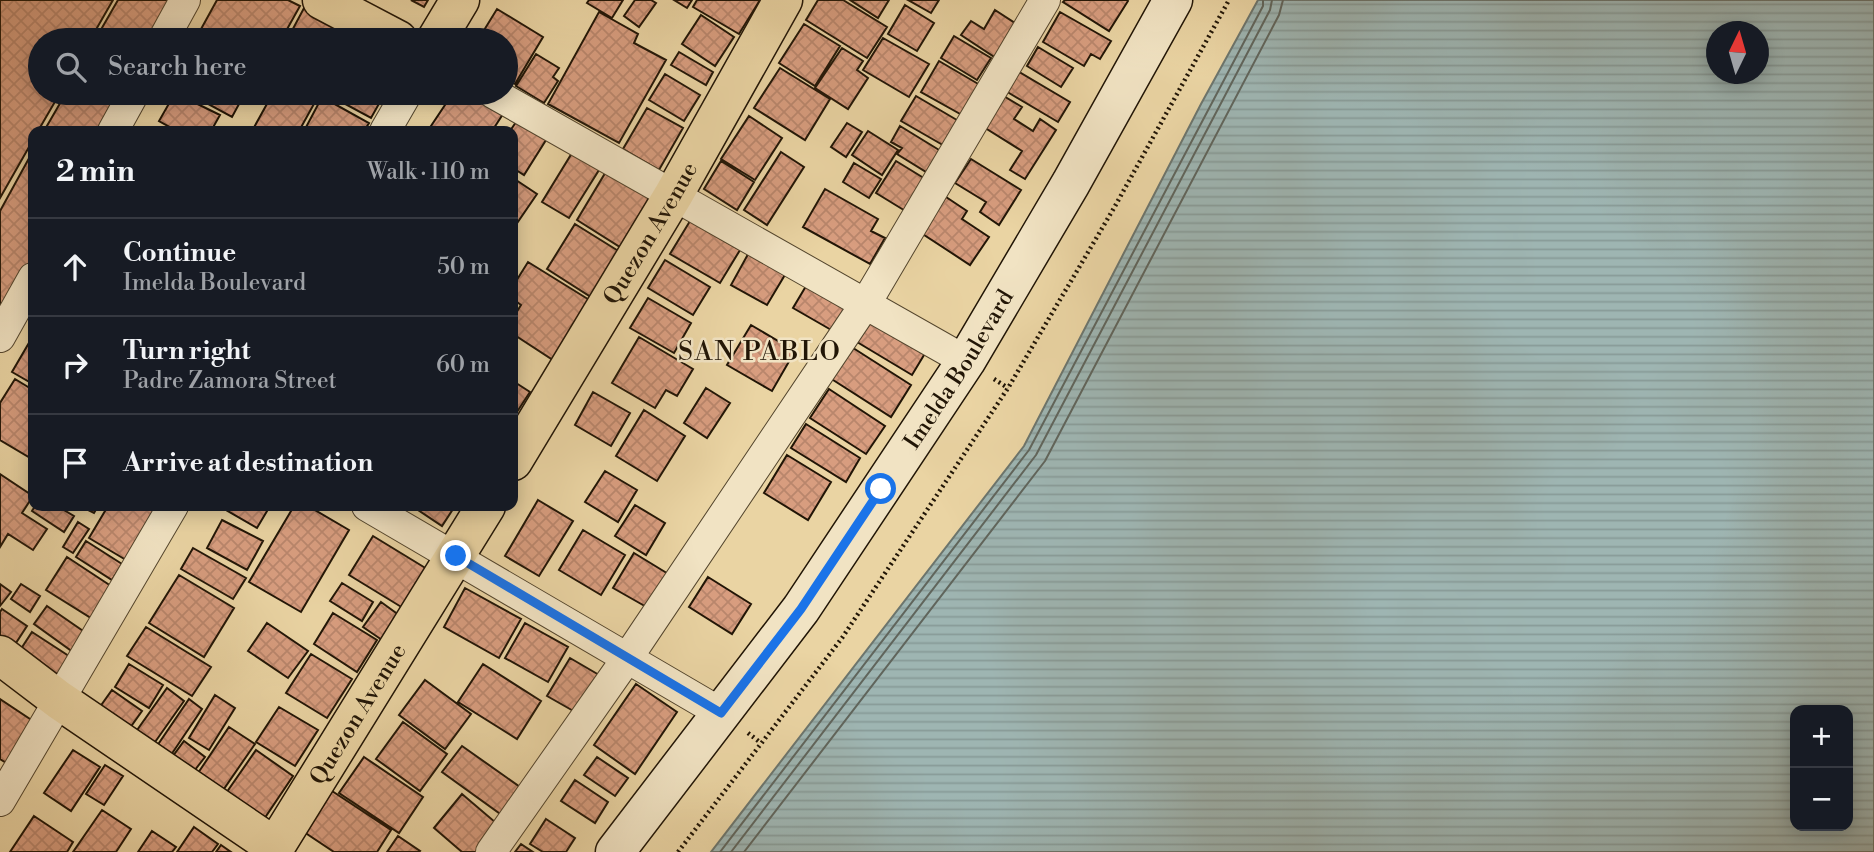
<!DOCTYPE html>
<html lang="en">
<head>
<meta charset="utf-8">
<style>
	:root { --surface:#171b24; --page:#20242c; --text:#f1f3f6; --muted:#9ea1a6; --line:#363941 }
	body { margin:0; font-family:"Libre Bodoni",serif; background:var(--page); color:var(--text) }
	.controls { position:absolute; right:21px; bottom:21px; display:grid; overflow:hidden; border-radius:14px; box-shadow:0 4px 18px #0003 }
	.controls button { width:63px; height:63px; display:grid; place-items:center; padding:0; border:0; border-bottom:2px solid var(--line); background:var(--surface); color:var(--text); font:35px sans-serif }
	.compass { position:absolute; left:1706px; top:21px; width:63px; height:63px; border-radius:50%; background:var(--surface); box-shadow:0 4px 18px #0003; rotate:5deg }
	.stop { position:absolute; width:21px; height:21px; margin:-16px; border:5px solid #1a73e8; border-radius:50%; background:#fff }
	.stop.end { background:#1a73e8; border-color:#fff; box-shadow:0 2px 7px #0008 }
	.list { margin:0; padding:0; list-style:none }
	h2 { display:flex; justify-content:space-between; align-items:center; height:91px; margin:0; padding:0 28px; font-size:30px }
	h2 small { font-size:23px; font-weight:400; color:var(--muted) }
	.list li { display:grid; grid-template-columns:46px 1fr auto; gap:21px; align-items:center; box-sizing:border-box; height:98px; padding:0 28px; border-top:2px solid var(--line) }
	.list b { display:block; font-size:26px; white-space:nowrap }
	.list p { margin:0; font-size:23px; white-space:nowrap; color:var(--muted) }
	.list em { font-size:23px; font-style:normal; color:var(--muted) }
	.icon { flex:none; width:38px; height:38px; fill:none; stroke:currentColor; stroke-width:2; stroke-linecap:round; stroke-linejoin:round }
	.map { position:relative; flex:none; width:1874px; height:852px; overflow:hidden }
	.search { position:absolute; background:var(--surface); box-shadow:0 4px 18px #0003; left:28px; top:28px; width:490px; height:77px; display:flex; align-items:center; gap:18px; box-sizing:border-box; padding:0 24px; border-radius:38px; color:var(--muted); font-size:26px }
	.panel { position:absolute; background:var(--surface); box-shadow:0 4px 18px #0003; left:28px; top:126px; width:490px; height:385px; border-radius:14px }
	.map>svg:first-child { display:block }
	.water { fill:url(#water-rules); stroke:#6c756d; stroke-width:2; fill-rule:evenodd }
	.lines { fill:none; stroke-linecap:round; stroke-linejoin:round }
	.shore { stroke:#60655c; stroke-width:2 }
	.building { fill:url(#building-cross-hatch); stroke:#211506; stroke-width:2 }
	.street-casing { stroke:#53452d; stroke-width:32 }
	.secondary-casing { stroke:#211506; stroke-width:41 }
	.primary-casing { stroke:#211506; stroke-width:41 }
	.path { stroke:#211506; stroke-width:4.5; stroke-dasharray:2 3.5; stroke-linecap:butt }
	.street { stroke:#f1e3c3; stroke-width:30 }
	.secondary { stroke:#f1e3c3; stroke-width:38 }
	.primary { stroke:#ead4a3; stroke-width:38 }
	.route { stroke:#1a73e8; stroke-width:9 }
	.labels { text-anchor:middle; stroke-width:5; stroke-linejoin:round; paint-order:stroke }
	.street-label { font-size:23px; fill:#211506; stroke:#f1e3c3 }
	.quarter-label { font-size:26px; letter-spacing:2px; fill:#211506; stroke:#f1e3c3 }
</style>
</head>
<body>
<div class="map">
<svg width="1874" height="852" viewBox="0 0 1874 852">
	<defs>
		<pattern id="water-rules" width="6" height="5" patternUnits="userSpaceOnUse" patternTransform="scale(1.75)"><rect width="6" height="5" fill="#9eb5b2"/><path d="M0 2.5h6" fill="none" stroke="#889b98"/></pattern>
		<pattern id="building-cross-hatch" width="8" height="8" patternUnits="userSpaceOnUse" patternTransform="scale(1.75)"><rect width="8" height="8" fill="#d89d7f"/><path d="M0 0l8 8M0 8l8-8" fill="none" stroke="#b9866c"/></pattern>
	</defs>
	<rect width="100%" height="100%" fill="#ead4a3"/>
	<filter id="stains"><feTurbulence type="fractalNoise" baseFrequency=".00286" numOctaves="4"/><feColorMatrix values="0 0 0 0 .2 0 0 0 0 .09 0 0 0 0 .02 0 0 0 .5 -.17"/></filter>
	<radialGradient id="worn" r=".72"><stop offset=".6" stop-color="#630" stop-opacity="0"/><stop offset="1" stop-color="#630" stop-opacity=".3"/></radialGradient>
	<path class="water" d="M1258 0H1874V852H711L1024 446 1201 104ZM1716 32H1758V74H1716ZM1795 710H1848V826H1795Z"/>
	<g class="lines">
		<path class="shore" d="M720 852 1029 450 1263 6V0
			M731 852 1036 455 1270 10 1272 0
			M744 852 1045 461 1279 15 1283 0"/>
	</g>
	<path class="building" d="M0 0H113L90 40H40V93H60L38 131H33V140L0 198Z
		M118 0H180L158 40H95Z
		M217 0H288L300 6 281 40H195Z
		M411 0H428L424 7Z
		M589 0H623L612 18 587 3Z
		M635 0H651L656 3 639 27 624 16Z
		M674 0H692L687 8Z
		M697 0H760L739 34 693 7Z
		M818 0H843L887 27 867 58 806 20Z
		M850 0H889L878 18Z
		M908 0H939L931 13Z
		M1065 0H1127L1128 1 1109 31 1063 2Z
		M905 5 934 23 917 51 888 34Z
		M304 8 352 34 348 40H287Z
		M497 9 543 37 515 84 506 79V40H478Z
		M995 10 1021 27 999 60 961 35 971 21 984 29Z
		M599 12 638 34 634 43 666 60 619 143 548 104Z
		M1060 12 1111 41 1100 59 1091 54 1084 66 1043 42Z
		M701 15 734 37 715 66 682 44Z
		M804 24 840 46 815 86 779 63Z
		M954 36 991 58 977 80 941 58Z
		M883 38 929 64 909 97 863 70Z
		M1038 47 1073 68 1061 87 1027 66Z
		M842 48 863 61 857 70 868 78 848 109 815 88Z
		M679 52 713 72 706 85 671 65Z
		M536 54 559 68 553 77 558 81 544 103 516 86Z
		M939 61 980 85 962 115 921 92Z
		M780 68 830 99 805 140 754 108Z
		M1016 70 1070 102 1058 122 1004 90Z
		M665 74 700 95 684 121 649 100Z
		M66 93H129L107 131H44Z
		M175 93 220 115 211 131H177L159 121Z
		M188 93H245L232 117Z
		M273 93H320L299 131H252Z
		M325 93H385L371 118Z
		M453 93H471L503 114 492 131H432L429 129Z
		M1002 95 1022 107 1014 119 1033 131 1040 119 1056 130 1025 179 1010 170 1022 151 982 126Z
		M916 96 962 123 948 148 901 121Z
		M322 97 369 123 364 131H304Z
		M647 108 683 128 659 170 623 149Z
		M749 116 782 138 755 180 721 159Z
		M516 122 546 140 524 175 513 168V131H510Z
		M847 123 862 132 846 157 831 147Z
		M900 126 944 153 931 175 897 154 902 148 891 142Z
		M868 131 898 150 882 175 852 155Z
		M33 151V264L0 324V211Z
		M781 152 804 167 767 225 744 210Z
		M572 153 599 170 569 218 542 202Z
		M971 159 1021 190 999 225 980 212 986 202 955 183Z
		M721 161 754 182 737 210 704 189Z
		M896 161 927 180 907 212 876 193Z
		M854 163 881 179 869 198 843 182Z
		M607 170 651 197 620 247 577 220Z
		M513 178 537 194 513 229Z
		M825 189 878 219 871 231 885 238 870 264 803 227Z
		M940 193 967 211 962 219 989 237 970 265 915 229Z
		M690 221 740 250 720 283 670 254Z
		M575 224 620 252 591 297 547 269Z
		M752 247 789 268 767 305 731 285Z
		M665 260 710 287 693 315 648 288Z
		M528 262 591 301 553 360 513 334V318L521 305 513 299V286Z
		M809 281 856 308 840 335 793 308Z
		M648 298 691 323 674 353 630 328Z
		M872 317 927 350 912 375 857 342Z
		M751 325 795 351 772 391 727 365Z
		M33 336V384L12 372Z
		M639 337 693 369 677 396 666 390 655 408 612 383Z
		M850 346 911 385 891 417 830 378Z
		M15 379 33 390 32 459 0 440V403Z
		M513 381 530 392 513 418Z
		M706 388 730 403 707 438 684 423Z
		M829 389 885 426 866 454 810 418Z
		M593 392 630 413 611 446 575 425Z
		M644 410 685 436 657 481 616 456Z
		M806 424 860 458 846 482 791 448Z
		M787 455 831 482 808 520 764 493Z
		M605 471 637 490 618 522 585 502Z
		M0 474 33 496 22 513 47 529 33 550 8 534 0 547Z
		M538 500 573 521 539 576 505 556Z
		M635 505 665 523 646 555 615 536Z
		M35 506H57L74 516 64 532 32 511Z
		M80 506H98L94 513Z
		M108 506H159L126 560 89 538Z
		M219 506H270L257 528Z
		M294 506H308L349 530 301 612 249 582Z
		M412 506H455L442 526Z
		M222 520 263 541 247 570 207 548Z
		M78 522 89 529 73 553 63 547Z
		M583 530 625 555 601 595 559 570Z
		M373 536 427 569 403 608 349 575Z
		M86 541 122 564 112 580 76 557Z
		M193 548 246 578 233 599 181 569Z
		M634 553 670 575 650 609 613 588Z
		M67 557 111 586 91 618 46 590Z
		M179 575 234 608 204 657 149 623Z
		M708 577 751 604 732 634 689 607Z
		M342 583 373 602 362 621 330 601Z
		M0 584 11 592 0 606Z
		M21 584 40 596 30 612 11 599Z
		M465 588 521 619 499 658 444 627Z
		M381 602 403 618 385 642 363 627Z
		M47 606 86 633 73 652 34 624Z
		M2 609 27 626 12 649 0 641V612Z
		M333 613 377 640 357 672 314 644Z
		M267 623 308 651 288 678 248 651Z
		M525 623 568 647 548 682 505 658Z
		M146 627 211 667 192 696 127 656Z
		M32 632 75 660 59 683 17 655Z
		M311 654 352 679 327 718 286 693Z
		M570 658 606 679 584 717 547 696Z
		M129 664 163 685 149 708 115 687Z
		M483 664 541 701 517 739 458 702Z
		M425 680 471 714 445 749 399 715Z
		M636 684 677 712 635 774 594 745Z
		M167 688 184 701 153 745 135 733Z
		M112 690 142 711 127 732 97 711Z
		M215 695 235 708 209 750 189 738Z
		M0 699 36 723 8 764 0 759Z
		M189 699 202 709 171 755 157 746Z
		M279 707 318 730 295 766 256 742Z
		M403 722 447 754 420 791 376 759Z
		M229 727 255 744 219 796 194 779Z
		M184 741 205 757 191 775 170 760Z
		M462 746 530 794 510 821 442 772Z
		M73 750 100 767 71 811 44 793Z
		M256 750 293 776 260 825 222 799Z
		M364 757 423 797 399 833 339 793Z
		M597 757 628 778 615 796 584 775Z
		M105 765 123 776 104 805 86 794Z
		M575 780 608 802 595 823 561 801Z
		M332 791 391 830 377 852H334L304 832Z
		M462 794 502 828 482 852H462L434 828Z
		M102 810 131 829 116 852H73Z
		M34 816 73 842 67 852H10Z
		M546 819 575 838 566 852H543L530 844Z
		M194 827 218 844 212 852H177Z
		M152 831 176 847 172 852H138Z
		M398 836 420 851 419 852H387Z
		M521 844 533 852H515Z
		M221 845 231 852H216Z"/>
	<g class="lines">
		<g class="street-casing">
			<path id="street" d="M163 40 185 0
				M493 93 966 361
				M113 131 134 93
				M385 131 407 93
				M0 337 33 278
				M367 506 721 713
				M0 801 173 506
				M491 852 628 657 866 303 1045 0"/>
		</g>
		<g class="secondary-casing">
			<g id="secondary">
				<path id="s1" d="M615 852 801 609 966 361 1071 183 1173 0"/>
			</g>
		</g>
		<g class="primary-casing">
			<g id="primary">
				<path d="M322 0 398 40"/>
				<path d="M436 40 460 0"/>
				<path id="s2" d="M513 461 674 194 783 0"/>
				<path id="s3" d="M0 655 59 700 275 847 486 506"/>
			</g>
		</g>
		<path class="path" d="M994 379 1008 388
			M748 733 761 743
			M678 852 842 638 1008 388 1114 208 1229 0"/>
		<use href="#street" class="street"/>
		<use href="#secondary" class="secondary"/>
		<use href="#primary" class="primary"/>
	</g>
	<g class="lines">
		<path class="route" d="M456 556 721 713 801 609 881 489"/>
	</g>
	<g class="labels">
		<g class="street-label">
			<text dy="8" stroke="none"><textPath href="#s2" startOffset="266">Quezon Avenue</textPath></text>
			<text dy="8" stroke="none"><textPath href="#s1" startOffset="593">Imelda Boulevard</textPath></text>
			<text dy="8" stroke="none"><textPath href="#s3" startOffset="492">Quezon Avenue</textPath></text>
		</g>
		<g class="quarter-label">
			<text x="760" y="360">SAN PABLO</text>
		</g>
	</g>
	<rect width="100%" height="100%" filter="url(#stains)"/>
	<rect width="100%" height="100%" fill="url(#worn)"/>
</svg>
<div class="controls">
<button>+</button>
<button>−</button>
</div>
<svg class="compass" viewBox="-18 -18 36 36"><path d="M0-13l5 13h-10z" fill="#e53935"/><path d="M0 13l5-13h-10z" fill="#9ea1a6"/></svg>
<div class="stop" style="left:881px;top:489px"></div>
<div class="stop end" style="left:456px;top:556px"></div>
<div class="search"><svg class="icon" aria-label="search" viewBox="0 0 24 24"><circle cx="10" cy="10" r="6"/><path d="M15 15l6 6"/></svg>Search here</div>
<section class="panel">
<h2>2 min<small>Walk · 110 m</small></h2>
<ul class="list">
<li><svg class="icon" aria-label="ahead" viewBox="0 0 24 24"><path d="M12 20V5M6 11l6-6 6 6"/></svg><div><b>Continue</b><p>Imelda Boulevard</p></div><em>50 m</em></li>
<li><svg class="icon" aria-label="right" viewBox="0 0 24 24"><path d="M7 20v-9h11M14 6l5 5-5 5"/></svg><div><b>Turn right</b><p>Padre Zamora Street</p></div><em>60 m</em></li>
<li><svg class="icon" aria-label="arrive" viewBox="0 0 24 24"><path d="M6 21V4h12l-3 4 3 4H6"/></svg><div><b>Arrive at destination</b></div></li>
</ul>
</section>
</div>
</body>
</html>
